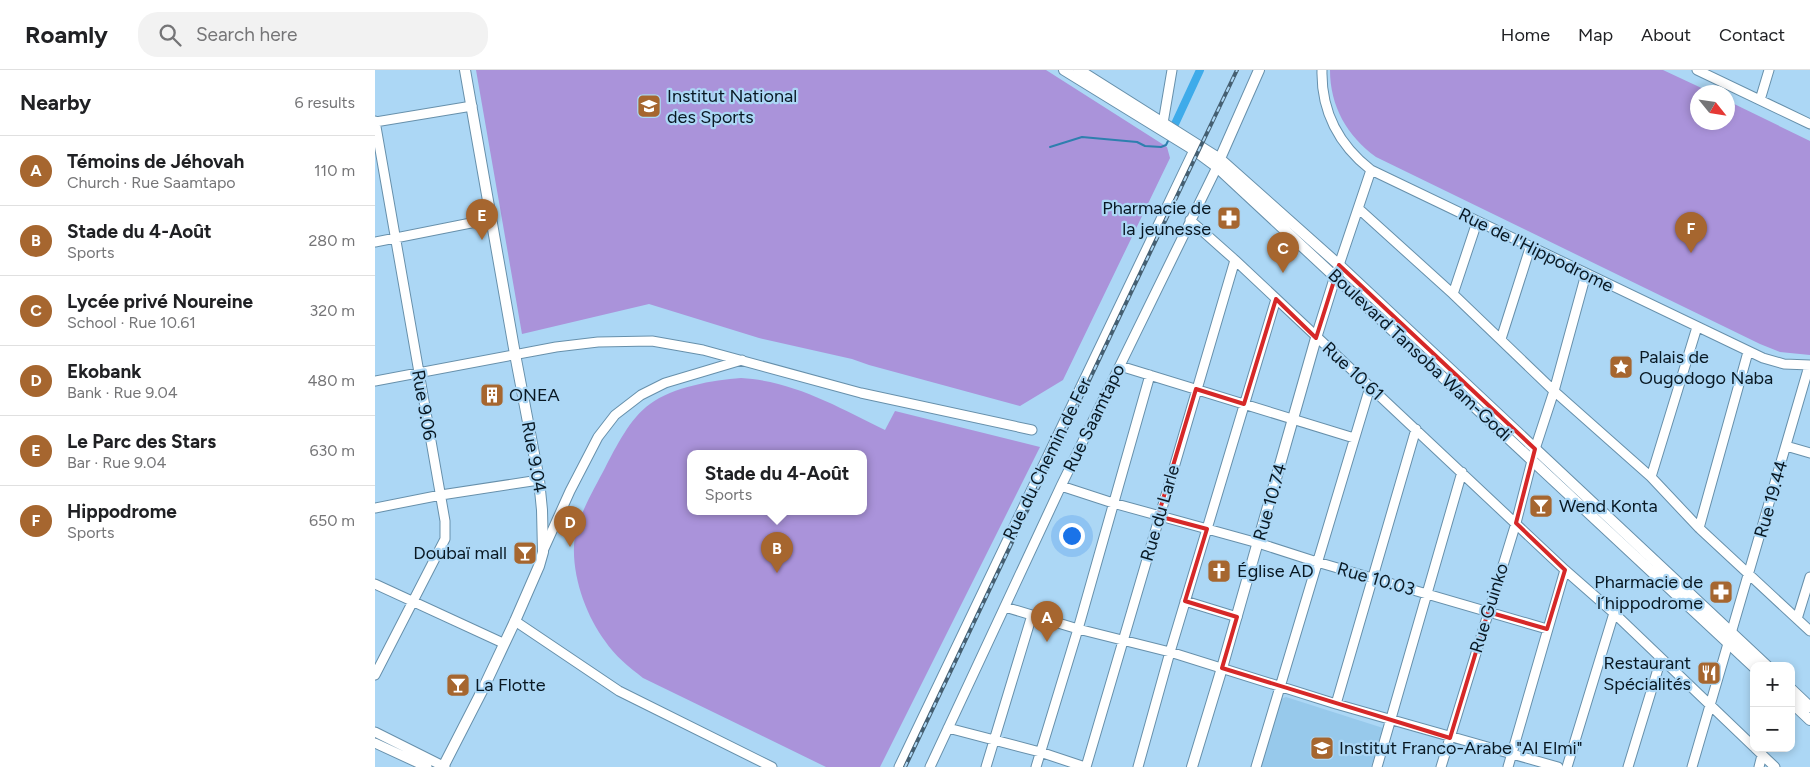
<!DOCTYPE html>
<html lang="en">
<head>
<meta charset="utf-8">
<style>
	:root { --surface:#fff; --page:#f2f2f2; --text:#202124; --muted:#757577; --line:#e0e0e0; --accent:#a6662f }
	body { margin:0; font-family:Figtree,sans-serif; background:var(--page); color:var(--text) }
	.controls { position:absolute; right:15px; bottom:15px; display:grid; overflow:hidden; border-radius:10px; box-shadow:0 2px 8px #0003 }
	.controls button { width:45px; height:45px; display:grid; place-items:center; padding:0; border:0; border-bottom:1px solid var(--line); background:var(--surface); color:var(--text); font:25px sans-serif }
	.compass { position:absolute; left:1315px; top:15px; width:45px; height:45px; border-radius:50%; background:var(--surface); box-shadow:0 2px 8px #0003; rotate:120deg }
	.you { position:absolute; left:696px; top:465px; width:18px; height:18px; margin:-12px; border:4px solid #fff; border-radius:50%; background:#1a73e8; box-shadow:0 0 0 8px #1a73e833 }
	.badge { display:grid; place-items:center; width:32px; height:32px; border-radius:50%; background:var(--accent); color:#fff; font-size:16px; font-weight:700 }
	.pin { position:absolute; translate:-50% -41px; filter:drop-shadow(0 1px 2px #0008) }
	.pin::after { content:''; position:absolute; top:26px; width:18px; height:15px; background:inherit; clip-path:polygon(0 0,100% 0,50% 100%) }
	.popup { position:absolute; left:312px; top:380px; width:180px; height:65px; box-sizing:border-box; display:grid; place-content:center; border-radius:10px; background:var(--surface); filter:drop-shadow(0 1px 4px #0005); font-size:16px; white-space:nowrap; color:var(--muted) }
	.popup b { font-size:19px; color:var(--text) }
	.popup::after { content:''; position:absolute; left:50%; top:100%; margin-left:-10px; border:10px solid transparent; border-top-color:var(--surface) }
	.list { margin:0; padding:0; list-style:none }
	h2 { display:flex; justify-content:space-between; align-items:center; height:65px; margin:0; padding:0 20px; font-size:21px }
	h2 small { font-size:16px; font-weight:400; color:var(--muted) }
	.list li { display:grid; grid-template-columns:32px 1fr auto; gap:15px; align-items:center; box-sizing:border-box; height:70px; padding:0 20px; border-top:1px solid var(--line) }
	.list b { display:block; font-size:19px; white-space:nowrap }
	.list p { margin:0; font-size:16px; white-space:nowrap; color:var(--muted) }
	.list em { font-size:16px; font-style:normal; color:var(--muted) }
	.icon { flex:none; width:28px; height:28px; fill:none; stroke:currentColor; stroke-width:2; stroke-linecap:round; stroke-linejoin:round }
	.map { position:relative; flex:none; width:1435px; height:697px; overflow:hidden }
	header { display:flex; align-items:center; gap:30px; box-sizing:border-box; height:70px; padding:0 25px; background:var(--surface); border-bottom:1px solid var(--line) }
	header strong { font-size:24px }
	nav { display:flex; gap:28px; margin-inline-start:auto; font-size:18px }
	.search { width:350px; height:45px; background:var(--page); display:flex; align-items:center; gap:12px; box-sizing:border-box; padding:0 18px; border-radius:20px; color:var(--muted); font-size:19px }
	main { display:flex }
	aside { flex:1; background:var(--surface) }
	.map>svg:first-child { display:block }
	.built { fill:#97c9eb }
	.green { fill:#aa93da; fill-rule:evenodd }
	.lines { fill:none; stroke-linecap:round; stroke-linejoin:round }
	.stream { stroke:#2e7fae; stroke-width:2 }
	.canal { stroke:#3eabea; stroke-width:8 }
	.minor-casing { stroke:#6790ab; stroke-width:11 }
	.major-casing { stroke:#6790ab; stroke-width:12 }
	.minor { stroke:#fff; stroke-width:9 }
	.major { stroke:#fff; stroke-width:10 }
	.rail-casing { stroke:#455f71; stroke-width:4 }
	.rail { stroke:#acd7f5; stroke-width:2; stroke-dasharray:5.5; stroke-linecap:butt }
	.marked { fill:none; stroke:#d62828; stroke-width:4; stroke-linejoin:round }
	.labels { text-anchor:middle; stroke-width:4.5; stroke-linejoin:round; paint-order:stroke }
	.poi-label { font-size:18px; fill:#081823; stroke:#acd7f5; text-anchor:start }
	.street-label { font-size:18px; fill:#081823; stroke:#acd7f5 }
</style>
</head>
<body>
<header>
<strong>Roamly</strong>
<div class="search"><svg class="icon" aria-label="search" viewBox="0 0 24 24"><circle cx="10" cy="10" r="6"/><path d="M15 15l6 6"/></svg>Search here</div>
<nav><a>Home</a><a>Map</a><a>About</a><a>Contact</a></nav>
</header>
<main>
<aside>
<h2>Nearby<small>6 results</small></h2>
<ul class="list">
<li><span class="badge">A</span><div><b>Témoins de Jéhovah</b><p>Church · Rue Saamtapo</p></div><em>110 m</em></li>
<li><span class="badge">B</span><div><b>Stade du 4-Août</b><p>Sports</p></div><em>280 m</em></li>
<li><span class="badge">C</span><div><b>Lycée privé Noureine</b><p>School · Rue 10.61</p></div><em>320 m</em></li>
<li><span class="badge">D</span><div><b>Ekobank</b><p>Bank · Rue 9.04</p></div><em>480 m</em></li>
<li><span class="badge">E</span><div><b>Le Parc des Stars</b><p>Bar · Rue 9.04</p></div><em>630 m</em></li>
<li><span class="badge">F</span><div><b>Hippodrome</b><p>Sports</p></div><em>650 m</em></li>
</ul>
</aside>
<div class="map">
<svg width="1435" height="697" viewBox="0 0 1435 697">
	<rect width="100%" height="100%" fill="#acd7f5"/>
	<path class="built" d="M911 627 1008 658 996 697H886L906 629Z"/>
	<path class="green" d="M101 0H671L792 77 795 88 688 310 645 336 494 295 477 289 384 268 274 234 147 264Z
		M955 0H1288L1335 22H1322V52H1352L1353 31 1435 71V285L1405 282 1385 274 1001 87C972 66 955 36 955 0Z
		M366 308C419 311 463 337 510 360L520 341 665 377 505 697H451L268 608C254 597 240 586 230 571 209 543 193 496 201 460 206 442 221 415 230 398 241 377 255 348 275 334 298 317 338 310 366 308ZM316 384H488V442H316Z"/>
	<g class="lines">
		<path class="stream" d="M675 77 707 67 762 72 770 76 786 77 791 75 793 71"/>
		<path class="canal" d="M800 54 825 0"/>
		<g class="minor-casing">
			<path id="minor" d="M947 0C946 41 964 75 996 100L1388 288 1409 294 1435 295
				M1322 0 1435 54
				M1385 30 1394 0
				M0 51 70 451V469L0 605
				M0 52 97 36
				M788 53 797 0
				M984 139 1078 224 1179 321 1276 407 1324 458 1435 561
				M815 150 860 190 1190 500 1239 543 1379 677
				M0 172 116 149
				M964 195 996 100
				M1078 224 1102 152
				M1126 269 1155 178
				M745 296 979 368
				M0 311 181 277 223 272 277 271 328 280 486 323 657 360
				M1411 376 1435 383
				M1276 407 1322 257
				M686 416 738 433 883 473 942 492 1172 559
				M0 438 66 425 164 410
				M1324 458 1373 282
				M168 481 195 421 223 367 240 345 266 325 290 313 367 290
				M0 514 128 573
				M810 531 862 547
				M630 537 703 559 795 582 961 634 1183 697
				M1422 549 1435 507
				M140 551 244 621 397 697
				M961 634 1041 359
				M573 658 665 682 710 697
				M0 662 70 697
				M0 673 52 697
				M1380 678 1400 697
				M524 697 819 80
				M555 697 686 416 842 97
				M611 697 657 545
				M661 697 703 559 775 305
				M711 697 860 190
				M763 697 795 582 901 229
				M881 697 995 317
				M1002 697 1087 402
				M1066 697 1141 453 1160 379 1179 321 1211 204
				M1133 697 1190 500
				M1192 697 1239 543
				M1253 697 1286 589
				M1317 697 1434 296
				M1384 697 1387 685"/>
		</g>
		<g class="major-casing">
			<path id="major" d="M689 0 819 80 842 97 1379 597
				M704 0 845 89 964 195 1392 596
				M843 93 884 0
				M1416 619 1435 637
				M1416 632 1435 650
				M68 697 108 619 140 551 164 496 168 482 167 440 164 410 140 284 90 0
				M817 697 847 598 941 268 962 201"/>
		</g>
		<use href="#minor" class="minor"/>
		<use href="#major" class="major"/>
		<g class="rail-casing">
			<path id="rail" d="M530 697 862 0"/>
		</g>
		<use href="#rail" class="rail"/>
	</g>
	<path class="marked" d="M964 195 1160 379 1141 453 1190 500 1172 559 1113 542 1075 668 847 598 862 547 810 531 832 459 783 446 821 319 869 334 901 229 941 268Z"/>
	<defs>
		<g id="university-square" transform="scale(1.25)"><rect x="-9" y="-9" width="18" height="18" rx="4" fill="#a6662f" stroke="#acd7f5"/><path d="M0-5L7-2L0 1L-7-2ZM-4 1L0 2.5L4 1V4Q0 6-4 4Z" fill="#fff"/></g>
		<g id="pharmacy-square" transform="scale(1.25)"><rect x="-9" y="-9" width="18" height="18" rx="4" fill="#a6662f" stroke="#acd7f5"/><path d="M-2-6h4v4h4v4h-4v4h-4v-4h-4v-4h4Z" fill="#fff"/></g>
		<g id="sight-square" transform="scale(1.25)"><rect x="-9" y="-9" width="18" height="18" rx="4" fill="#a6662f" stroke="#acd7f5"/><path d="M0-6L1.8-2.2L6-1.7L2.9 1.2L3.7 5.4L0 3.3L-3.7 5.4L-2.9 1.2L-6-1.7L-1.8-2.2Z" fill="#fff"/></g>
		<g id="building-square" transform="scale(1.25)"><rect x="-9" y="-9" width="18" height="18" rx="4" fill="#a6662f" stroke="#acd7f5"/><path d="M-4-6H4V6H1V3H-1V6H-4ZM-2.5-4.3h1.7v1.8h-1.7ZM.8-4.3h1.7v1.8H.8ZM-2.5-1h1.7V.8h-1.7ZM.8-1h1.7V.8H.8Z" fill="#fff"/></g>
		<g id="bar-square" transform="scale(1.25)"><rect x="-9" y="-9" width="18" height="18" rx="4" fill="#a6662f" stroke="#acd7f5"/><path d="M-6-5H6L.8 .8V4.5H3.5V6h-7V4.5H-.8V.8Z" fill="#fff"/></g>
		<g id="church-square" transform="scale(1.25)"><rect x="-9" y="-9" width="18" height="18" rx="4" fill="#a6662f" stroke="#acd7f5"/><path d="M-1.2-6h2.4v3.5h3.3v2.4h-3.3V6h-2.4V-.1h-3.3v-2.4h3.3Z" fill="#fff"/></g>
		<g id="restaurant-square" transform="scale(1.25)"><rect x="-9" y="-9" width="18" height="18" rx="4" fill="#a6662f" stroke="#acd7f5"/><path d="M-5-6h1v4h1v-4h1v4h1v-4h1v5L-1.5 .5V6h-2V.5L-5-1ZM5-6V6H3V1.5H1.5Q1.5-4 5-6Z" fill="#fff"/></g>
		<g id="school-square" transform="scale(1.25)"><rect x="-9" y="-9" width="18" height="18" rx="4" fill="#a6662f" stroke="#acd7f5"/><path d="M0-5L7-2L0 1L-7-2ZM-4 1L0 2.5L4 1V4Q0 6-4 4Z" fill="#fff"/></g>
	</defs>
	<g fill-rule="evenodd">
		<use href="#university-square" x="274" y="36"/>
		<use href="#pharmacy-square" x="854" y="148"/>
		<use href="#sight-square" x="1246" y="297"/>
		<use href="#building-square" x="117" y="325"/>
		<use href="#bar-square" x="1166" y="436"/>
		<use href="#bar-square" x="150" y="483"/>
		<use href="#church-square" x="844" y="501"/>
		<use href="#pharmacy-square" x="1346" y="522"/>
		<use href="#restaurant-square" x="1334" y="603"/>
		<use href="#bar-square" x="83" y="615"/>
		<use href="#school-square" x="947" y="678"/>
	</g>
	<g class="labels">
		<g class="poi-label">
			<text x="292" y="32">Institut National<tspan x="292" dy="21">des Sports</tspan></text>
			<text x="836" y="144" text-anchor="end">Pharmacie de<tspan x="836" dy="21">la jeunesse</tspan></text>
			<text x="1264" y="293">Palais de<tspan x="1264" dy="21">Ougodogo Naba</tspan></text>
			<text x="134" y="331">ONEA</text>
			<text x="1184" y="442">Wend Konta</text>
			<text x="132" y="489" text-anchor="end">Doubaï mall</text>
			<text x="862" y="507">Église AD</text>
			<text x="1328" y="518" text-anchor="end">Pharmacie de<tspan x="1328" dy="21">l´hippodrome</tspan></text>
			<text x="1316" y="599" text-anchor="end">Restaurant<tspan x="1316" dy="21">Spécialités</tspan></text>
			<text x="100" y="621">La Flotte</text>
			<text x="964" y="684">Institut Franco-Arabe "Al Elmi"</text>
		</g>
		<g class="street-label">
			<text transform="translate(1161 180) rotate(26)" y="6">Rue de l'Hippodrome</text>
			<text transform="translate(1045 285) rotate(43)" y="6">Boulevard Tansoba Wam-Godi</text>
			<text transform="translate(978 301) rotate(43)" y="6">Rue 10.61</text>
			<text transform="translate(49 335) rotate(80)" y="6">Rue 9.06</text>
			<text transform="translate(719 348) rotate(-64)" y="6">Rue Saamtapo</text>
			<text transform="translate(159 387) rotate(80)" y="6">Rue 9.04</text>
			<text transform="translate(672 389) rotate(-64)" y="6">Rue du Chemin de Fer</text>
			<text transform="translate(1396 429) rotate(-74)" y="6">Rue 19.44</text>
			<text transform="translate(895 432) rotate(-74)" y="6">Rue 10.74</text>
			<text transform="translate(785 443) rotate(-74)" y="6">Rue du Larle</text>
			<text transform="translate(1001 509) rotate(16)" y="6">Rue 10.03</text>
			<text transform="translate(1114 538) rotate(-73)" y="6">Rue Guinko</text>
		</g>
	</g>
</svg>
<div class="controls">
<button>+</button>
<button>−</button>
</div>
<svg class="compass" viewBox="-18 -18 36 36"><path d="M0-13l5 13h-10z" fill="#e53935"/><path d="M0 13l5-13h-10z" fill="#757577"/></svg>
<div class="you"></div>
<div class="pin badge" style="left:672px;top:572px">A</div>
<div class="pin badge" style="left:402px;top:503px">B</div>
<div class="popup"><b>Stade du 4-Août</b>Sports</div>
<div class="pin badge" style="left:908px;top:203px">C</div>
<div class="pin badge" style="left:195px;top:477px">D</div>
<div class="pin badge" style="left:107px;top:170px">E</div>
<div class="pin badge" style="left:1316px;top:183px">F</div>
</div>
</main>
</body>
</html>
